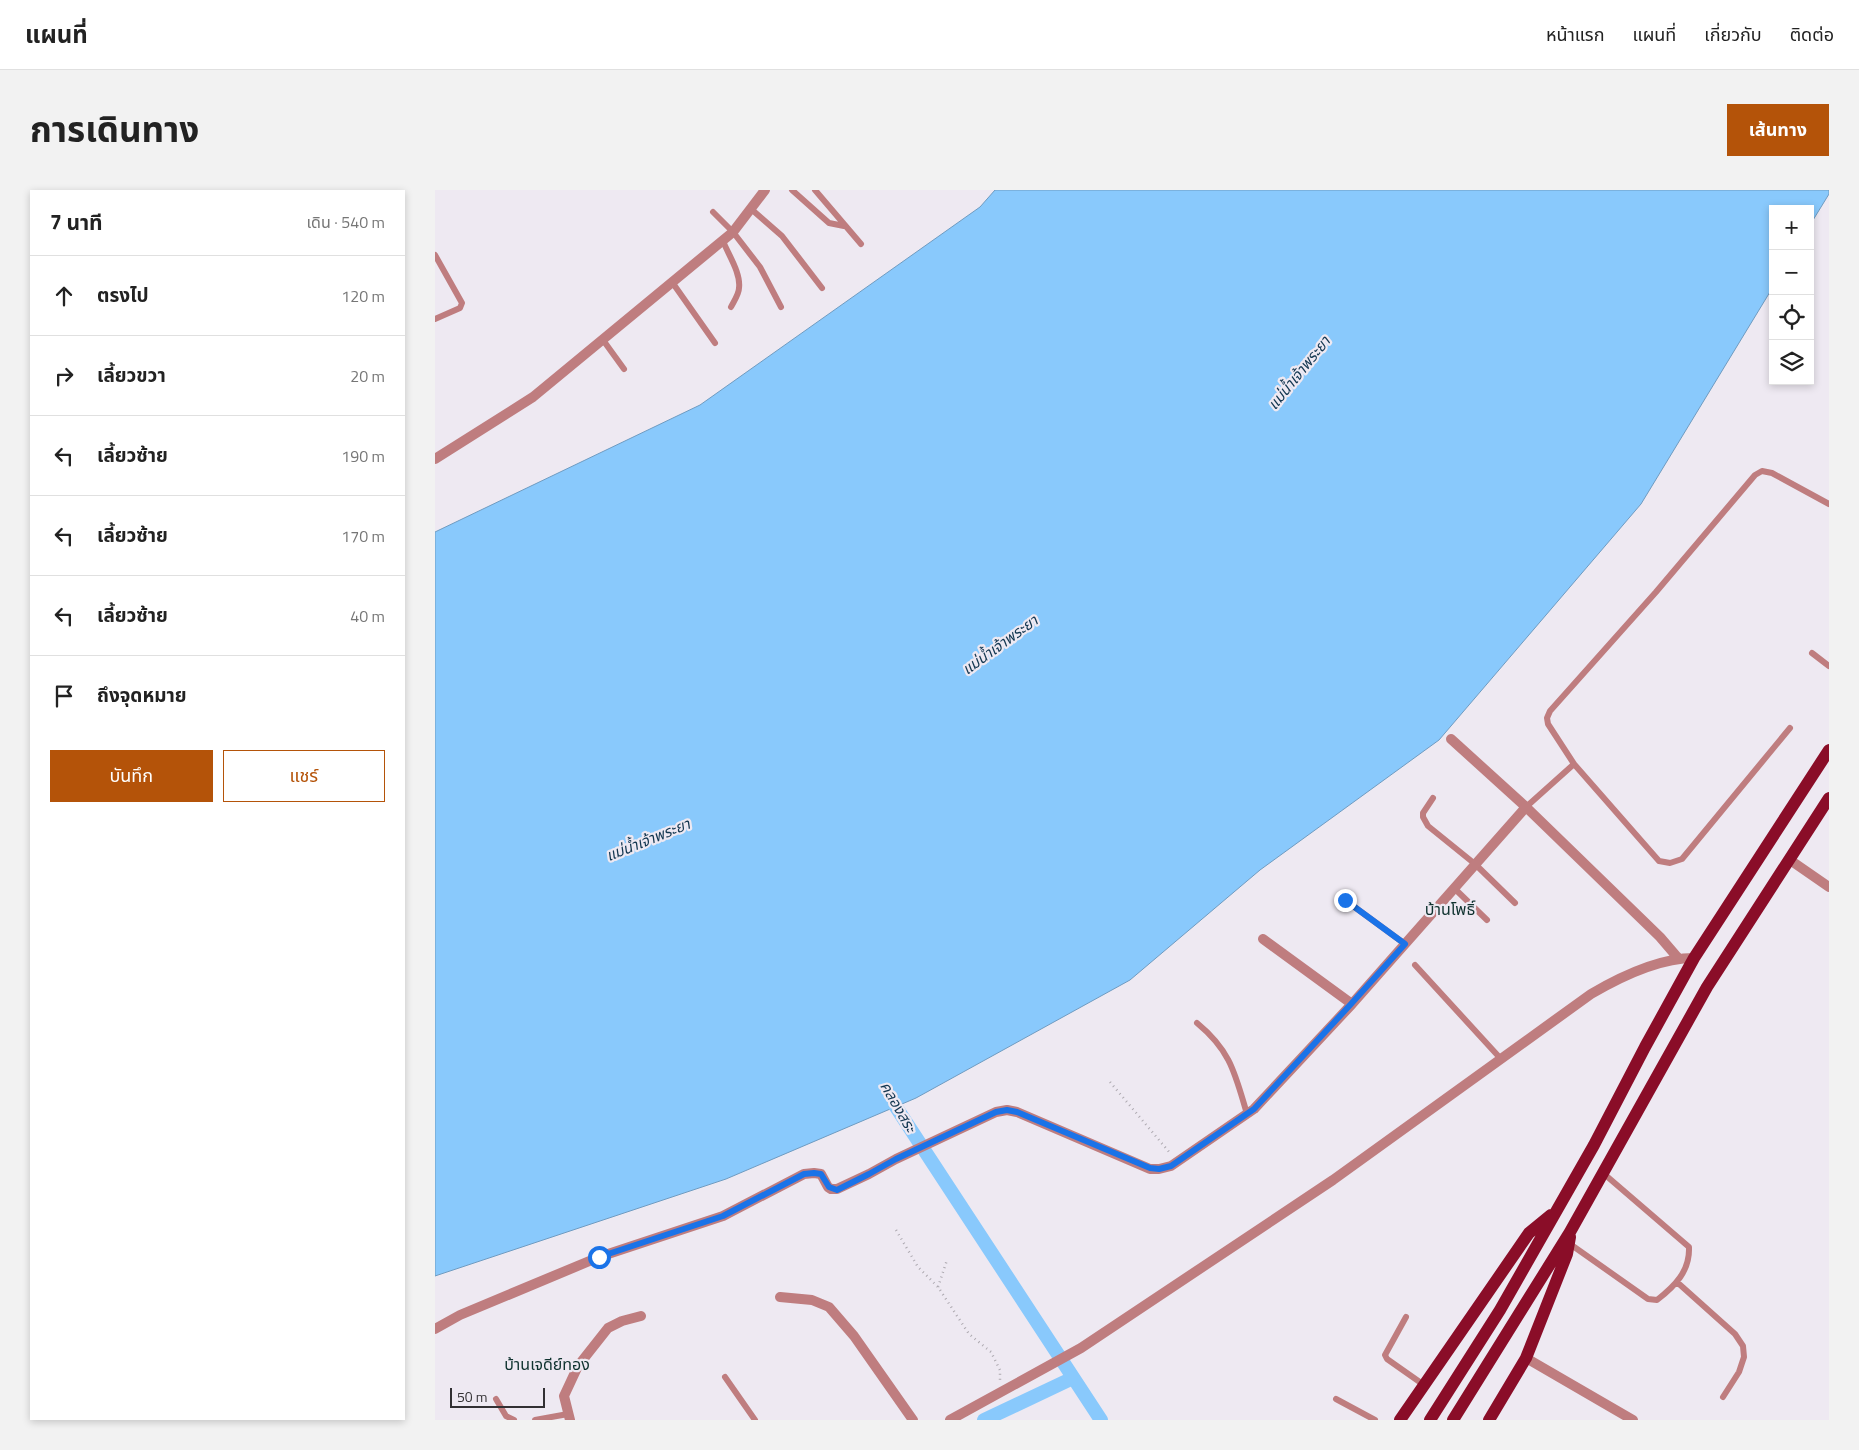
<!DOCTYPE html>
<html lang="th">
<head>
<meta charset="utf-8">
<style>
	:root { --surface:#fff; --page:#f2f2f2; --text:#222; --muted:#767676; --line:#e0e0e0; --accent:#b45309 }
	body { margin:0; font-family:"Titillium Web","Noto Sans Thai",sans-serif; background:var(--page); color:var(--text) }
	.controls { position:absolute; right:15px; top:15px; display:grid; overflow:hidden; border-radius:0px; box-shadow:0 2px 8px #0003 }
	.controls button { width:45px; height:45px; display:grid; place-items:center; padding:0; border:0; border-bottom:1px solid var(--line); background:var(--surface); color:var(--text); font:25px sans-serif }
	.scale { position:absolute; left:15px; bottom:12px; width:95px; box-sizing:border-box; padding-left:5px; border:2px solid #323033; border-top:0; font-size:14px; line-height:18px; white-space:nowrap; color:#323033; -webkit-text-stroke:4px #eee9f2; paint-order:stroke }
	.stop { position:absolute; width:15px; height:15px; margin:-11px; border:4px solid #1a73e8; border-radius:50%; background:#fff }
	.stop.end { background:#1a73e8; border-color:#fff; box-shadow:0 1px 5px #0008 }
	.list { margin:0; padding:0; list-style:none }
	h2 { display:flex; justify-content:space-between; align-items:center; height:65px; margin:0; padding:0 20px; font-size:21px }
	h2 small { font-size:16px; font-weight:400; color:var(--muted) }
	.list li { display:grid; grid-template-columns:32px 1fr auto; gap:15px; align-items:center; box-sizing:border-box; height:80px; padding:0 20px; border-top:1px solid var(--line) }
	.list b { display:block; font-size:19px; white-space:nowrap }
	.list em { font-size:16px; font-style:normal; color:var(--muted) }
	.actions { display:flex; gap:10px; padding:15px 20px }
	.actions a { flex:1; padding:11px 0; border:1px solid var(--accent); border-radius:0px; text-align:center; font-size:18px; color:var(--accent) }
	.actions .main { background:var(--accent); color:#fff }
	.icon { flex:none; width:28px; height:28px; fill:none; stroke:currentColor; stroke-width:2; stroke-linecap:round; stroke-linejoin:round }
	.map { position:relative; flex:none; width:1394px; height:1230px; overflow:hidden; border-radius:0px }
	header { display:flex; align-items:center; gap:30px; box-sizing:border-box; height:70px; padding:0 25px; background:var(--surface); border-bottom:1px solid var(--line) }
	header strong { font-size:24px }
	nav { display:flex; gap:28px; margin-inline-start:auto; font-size:18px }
	.intro { display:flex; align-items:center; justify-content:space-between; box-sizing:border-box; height:120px; padding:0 30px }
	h1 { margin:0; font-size:35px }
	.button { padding:12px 22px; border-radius:0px; background:var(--accent); color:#fff; font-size:18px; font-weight:700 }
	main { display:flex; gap:30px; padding:0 30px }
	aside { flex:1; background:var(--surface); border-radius:0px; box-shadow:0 2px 8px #0003 }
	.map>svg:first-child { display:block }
	.water { fill:#89c9fc; stroke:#6f9bc0 }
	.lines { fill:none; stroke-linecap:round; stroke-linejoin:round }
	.canal { stroke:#89c9fc; stroke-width:14 }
	.path { stroke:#ada9b0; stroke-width:2.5; stroke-dasharray:1 4; stroke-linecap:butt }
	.service { stroke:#bf7d7f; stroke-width:6 }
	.minor { stroke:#bf7d7f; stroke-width:10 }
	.primary { stroke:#8a0d28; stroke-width:12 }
	.route { stroke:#1a73e8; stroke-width:6 }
	.labels { text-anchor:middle; stroke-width:4.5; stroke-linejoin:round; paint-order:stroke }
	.water-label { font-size:15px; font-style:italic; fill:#123650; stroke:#eee9f2 }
	.quarter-label { font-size:16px; fill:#0f322f; stroke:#eee9f2 }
</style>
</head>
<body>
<header>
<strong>แผนที่</strong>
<nav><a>หน้าแรก</a><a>แผนที่</a><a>เกี่ยวกับ</a><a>ติดต่อ</a></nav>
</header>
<div class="intro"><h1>การเดินทาง</h1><a class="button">เส้นทาง</a></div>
<main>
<aside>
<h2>7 นาที<small>เดิน · 540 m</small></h2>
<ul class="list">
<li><svg class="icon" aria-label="ahead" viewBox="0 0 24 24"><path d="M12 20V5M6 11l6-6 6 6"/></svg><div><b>ตรงไป</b></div><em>120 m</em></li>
<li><svg class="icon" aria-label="right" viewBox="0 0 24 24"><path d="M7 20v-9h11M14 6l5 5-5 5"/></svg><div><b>เลี้ยวขวา</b></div><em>20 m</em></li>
<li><svg class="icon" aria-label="left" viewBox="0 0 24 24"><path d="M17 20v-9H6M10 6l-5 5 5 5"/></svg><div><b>เลี้ยวซ้าย</b></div><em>190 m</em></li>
<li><svg class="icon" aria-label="left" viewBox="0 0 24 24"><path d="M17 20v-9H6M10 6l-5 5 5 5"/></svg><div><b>เลี้ยวซ้าย</b></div><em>170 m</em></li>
<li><svg class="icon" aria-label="left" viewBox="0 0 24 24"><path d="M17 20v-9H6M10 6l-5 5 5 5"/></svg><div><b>เลี้ยวซ้าย</b></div><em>40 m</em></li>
<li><svg class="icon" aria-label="arrive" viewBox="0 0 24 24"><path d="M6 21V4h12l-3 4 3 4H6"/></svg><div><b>ถึงจุดหมาย</b></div></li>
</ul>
<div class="actions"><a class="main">บันทึก</a><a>แชร์</a></div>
</aside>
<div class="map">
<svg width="1394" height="1230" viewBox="0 0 1394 1230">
	<rect width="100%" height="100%" fill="#eee9f2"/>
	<path class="water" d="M560 0H1394V4L1375 35V19H1338V97L1206 314 1004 550 825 680 695 790 481 908 291 989 0 1086V342L265 215 545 17Z"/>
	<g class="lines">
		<path class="canal" d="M453 901 461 917 666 1230
			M549 1230 638 1188"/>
		<path class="path" d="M675 892 735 963
			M461 1040 483 1077 503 1097 534 1144 556 1162 565 1180V1192
			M503 1097 512 1070"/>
		<path class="service" d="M357 0 394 33 409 36
			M380 0 426 54
			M315 18 347 46 387 98
			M278 22 298 42 325 77 346 117
			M288 51C293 64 306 83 304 98 304 104 299 111 296 117
			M0 65 27 113 25 118 0 129
			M237 92 280 153
			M168 150 189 179
			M1377 463 1394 476
			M1139 574 1224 671 1235 673 1247 669 1355 538
			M998 608 988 623V627L993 636 1040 674 1080 713
			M1091 617 1139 574 1113 534 1112 528 1115 521 1221 402 1320 285 1327 281 1337 283 1394 314
			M1019 698 1052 730
			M910 710 970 754
			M980 775 1066 869
			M762 833C796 861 800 884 812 924
			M1135 1054 1213 1109 1222 1110C1240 1096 1255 1081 1254 1057L1168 983
			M1243 1093 1300 1144 1308 1156 1309 1167 1304 1182 1288 1207
			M971 1127 950 1165 952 1169 989 1195
			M290 1187 320 1230
			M61 1209 71 1226 79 1230
			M901 1209 940 1230
			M100 1230 133 1224"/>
		<path class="minor" d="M0 269 98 207 298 42 330 0
			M1016 549 1091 617 1225 747 1243 768
			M1355 670 1394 697
			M828 749 917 814
			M345 1107 377 1110 394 1117 419 1146 478 1230
			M0 1139 25 1125 164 1067 288 1026 369 984 379 983 386 984 393 997 396 999H402L434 984 461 969 561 922 572 920 582 922 715 979H724L736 976 819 919 917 814 1091 617
			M1091 1168 1198 1230
			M135 1230 129 1206 143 1176 173 1138 187 1131 206 1126
			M515 1230 646 1158 898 990 1156 804C1185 787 1225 768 1259 768"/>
		<path class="primary" d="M965 1230 1094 1043 1116 1025
			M995 1230 1065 1120 1159 955 1210 857 1259 768 1394 560
			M1018 1230 1135 1042 1272 797 1394 608
			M1054 1230 1091 1168 1132 1064 1135 1047"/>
	</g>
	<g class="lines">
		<path class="route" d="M164 1067 288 1026 369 984 379 983 386 984 394 997 402 1000 434 984 461 969 561 922 572 920 582 922 715 978 724 979 736 976 819 919 916 814 970 754 910 710"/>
	</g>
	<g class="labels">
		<g class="water-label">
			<text transform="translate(864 183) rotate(-51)" y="5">แม่น้ำเจ้าพระยา</text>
			<text transform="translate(565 455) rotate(-36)" y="5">แม่น้ำเจ้าพระยา</text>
			<text transform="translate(213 650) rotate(-22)" y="5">แม่น้ำเจ้าพระยา</text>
			<text transform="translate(463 917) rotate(60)" y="5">คลองสระ</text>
		</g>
		<g class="quarter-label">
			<text x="1015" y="725">บ้านโพธิ์</text>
			<text x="112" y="1180">บ้านเจดีย์ทอง</text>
		</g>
	</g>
</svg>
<div class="controls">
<button>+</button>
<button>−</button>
<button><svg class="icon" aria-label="locate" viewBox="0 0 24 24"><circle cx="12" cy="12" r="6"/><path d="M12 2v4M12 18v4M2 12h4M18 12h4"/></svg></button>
<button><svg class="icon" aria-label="layers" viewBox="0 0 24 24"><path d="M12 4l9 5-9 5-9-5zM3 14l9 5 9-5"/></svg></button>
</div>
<div class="scale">50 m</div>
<div class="stop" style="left:164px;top:1067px"></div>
<div class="stop end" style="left:910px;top:710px"></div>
</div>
</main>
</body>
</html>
